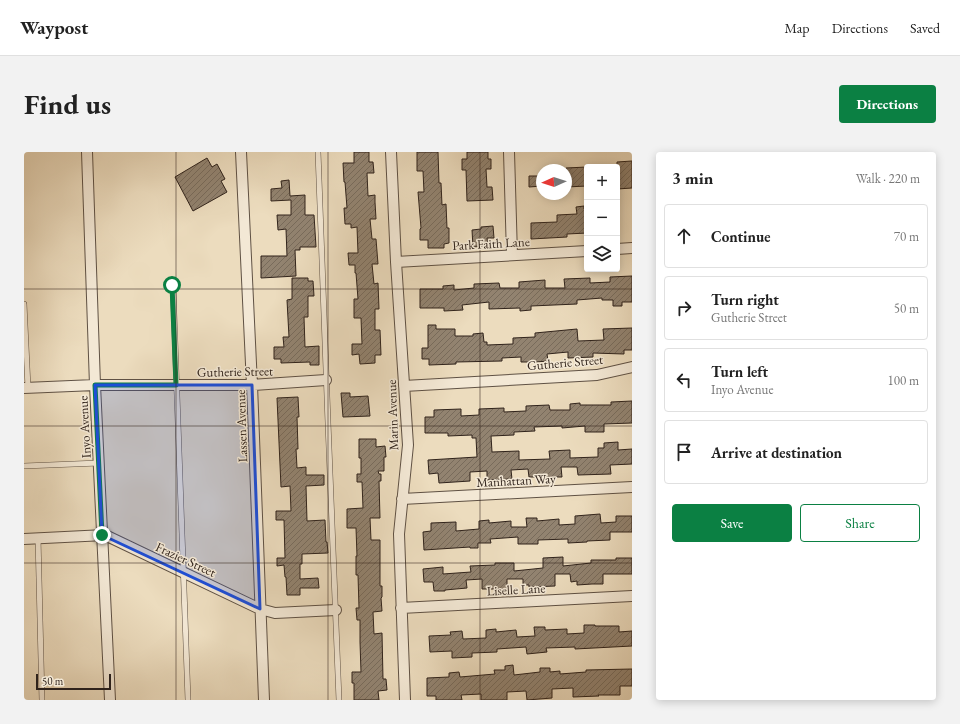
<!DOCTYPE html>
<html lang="en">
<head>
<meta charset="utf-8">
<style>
	:root { --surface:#fff; --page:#f2f2f2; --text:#222; --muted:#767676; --line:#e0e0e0; --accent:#0b8043 }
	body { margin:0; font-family:"EB Garamond",serif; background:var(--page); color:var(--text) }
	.controls { position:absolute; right:12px; top:12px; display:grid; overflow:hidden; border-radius:4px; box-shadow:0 2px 10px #0003 }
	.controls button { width:36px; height:36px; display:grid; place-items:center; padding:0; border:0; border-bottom:1px solid var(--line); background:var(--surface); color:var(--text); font:20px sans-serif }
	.compass { position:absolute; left:512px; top:12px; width:36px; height:36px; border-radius:50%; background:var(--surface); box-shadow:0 2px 10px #0003; rotate:267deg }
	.scale { position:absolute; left:12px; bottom:10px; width:75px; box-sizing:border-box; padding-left:4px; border:2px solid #30231b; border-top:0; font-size:11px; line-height:14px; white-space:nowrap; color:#30231b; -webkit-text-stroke:3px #f3e8d5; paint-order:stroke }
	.stop { position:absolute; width:12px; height:12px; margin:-9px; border:3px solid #0b8043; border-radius:50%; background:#fff }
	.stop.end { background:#0b8043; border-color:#fff; box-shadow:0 1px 4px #0008 }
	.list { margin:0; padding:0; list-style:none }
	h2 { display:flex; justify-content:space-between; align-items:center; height:52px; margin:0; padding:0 16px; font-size:17px }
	h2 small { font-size:13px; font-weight:400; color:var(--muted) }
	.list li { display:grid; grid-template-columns:26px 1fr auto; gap:12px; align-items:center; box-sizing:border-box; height:64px; margin:0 8px 8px; padding:0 8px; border:1px solid var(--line); border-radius:4px }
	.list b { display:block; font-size:15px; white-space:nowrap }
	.list p { margin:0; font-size:13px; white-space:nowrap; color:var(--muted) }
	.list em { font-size:13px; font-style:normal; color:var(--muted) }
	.actions { display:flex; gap:8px; padding:12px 16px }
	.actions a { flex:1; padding:9px 0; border:1px solid var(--accent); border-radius:4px; text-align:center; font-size:14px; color:var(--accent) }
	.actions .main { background:var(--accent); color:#fff }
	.icon { flex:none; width:22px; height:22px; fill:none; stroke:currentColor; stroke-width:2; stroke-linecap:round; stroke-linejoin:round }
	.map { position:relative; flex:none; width:608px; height:548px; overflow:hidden; border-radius:4px }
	header { display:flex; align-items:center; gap:24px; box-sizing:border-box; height:56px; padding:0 20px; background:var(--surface); border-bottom:1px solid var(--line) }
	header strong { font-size:19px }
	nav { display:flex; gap:22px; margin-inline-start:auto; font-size:14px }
	.intro { display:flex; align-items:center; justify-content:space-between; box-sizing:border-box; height:96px; padding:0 24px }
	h1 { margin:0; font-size:28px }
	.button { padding:10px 18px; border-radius:4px; background:var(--accent); color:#fff; font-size:14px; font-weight:700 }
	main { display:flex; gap:24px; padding:0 24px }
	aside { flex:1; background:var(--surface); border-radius:4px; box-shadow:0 2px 10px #0003 }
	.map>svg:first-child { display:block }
	.building { fill:url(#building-hatch); stroke:#30231b }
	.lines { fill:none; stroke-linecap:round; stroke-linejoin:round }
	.service-casing { stroke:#5f5144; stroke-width:6 }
	.minor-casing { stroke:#5f5144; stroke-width:12 }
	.service { stroke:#f3e8d5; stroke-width:5 }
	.minor { stroke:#f3e8d5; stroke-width:10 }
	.route { stroke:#0b8043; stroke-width:5 }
	.marked { fill:#1d4ed8; fill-opacity:0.2; stroke:#1d4ed8; stroke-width:3; stroke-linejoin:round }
	.grid { fill:none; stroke:#30231b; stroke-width:1; stroke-opacity:0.55 }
	.labels { text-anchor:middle; stroke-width:3; stroke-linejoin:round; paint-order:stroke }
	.street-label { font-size:13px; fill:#30231b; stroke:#f3e8d5 }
</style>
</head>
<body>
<header>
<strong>Waypost</strong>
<nav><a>Map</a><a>Directions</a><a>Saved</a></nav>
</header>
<div class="intro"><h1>Find us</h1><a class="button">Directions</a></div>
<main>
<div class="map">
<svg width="608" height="548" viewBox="0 0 608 548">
	<defs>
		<pattern id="building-hatch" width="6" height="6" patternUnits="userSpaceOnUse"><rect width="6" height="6" fill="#928370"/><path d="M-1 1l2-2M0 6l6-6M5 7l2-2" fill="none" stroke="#786b5b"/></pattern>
	</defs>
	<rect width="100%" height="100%" fill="#ecdcbe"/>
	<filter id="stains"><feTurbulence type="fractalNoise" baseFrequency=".005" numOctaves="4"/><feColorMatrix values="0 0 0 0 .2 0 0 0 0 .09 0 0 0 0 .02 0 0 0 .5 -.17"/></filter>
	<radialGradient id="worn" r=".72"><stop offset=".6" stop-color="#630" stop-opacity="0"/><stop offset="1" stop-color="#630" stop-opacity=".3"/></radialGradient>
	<path class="building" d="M330 0H345V10H349L350 21H343L344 44 351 43V50L352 67H346L348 87H352L354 112H348L350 132 354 131 355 157H351V178H356L357 203H351V211L336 212 335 202 328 203V192H338L337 166H330V147H334L332 121H331V113H325L324 101H334L333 75 327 76V72H321L320 56H323L321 30H320L319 11H330Z
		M393 0H414L415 31H417L418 53 422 52 423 76H425V91L420 92V96H404V88H396V77L397 76 394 40H400L399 19H393Z
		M443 0H464V7H467V17H462L463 35H468L469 48 443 49 442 18H438V7H443Z
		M183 6 188 15 193 12 201 27 197 29 203 40 169 59 151 25Z
		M608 9V36L593 37V10Z
		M563 15V34L542 35V16Z
		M505 24H518V34L505 35Z
		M265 28 266 44 281 43V63H290L292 95H276V98H271L272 124 237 126V104H263L262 77 254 78 253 63H267V48L247 49V37L258 36 257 29Z
		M560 54V57H563V81L543 82V85L507 87V71L533 70V63L553 62 552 55Z
		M469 74 470 86H463L464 94 449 95 448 78 457 77V75Z
		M608 124V150H598V154H589V148H578V146L553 148V152L507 154V158L496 159V156L465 157V150L438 153 439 158 420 159V156H396V137H419V134L430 133V138L450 136V132L475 131 476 136H495V130L521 128V136H541L540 127 566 126V131L586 130V125Z
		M268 126H284V129H289L290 144H284V165H280L281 195 295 194V213H286V210L257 211V207H250V195H260L259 185H265L263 148 268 147Z
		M404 173H412V177H431V184H449V182L459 181 460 190H463V193L489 192V186L511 185V181L553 177 554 189 580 188 579 177 608 176V198H600V202L569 201V205L544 206V200L523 202 524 209 512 210H497V205L478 206V209L432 210V212L405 213V207H398V196H404Z
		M317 241H326V245L344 244 346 264 319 265Z
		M274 245 275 265H273L274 297H272L273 316 282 315V323H300V333L282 334 283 369 301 368 302 390H303L304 401 278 402V412H276V427L294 426 295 436H276V443H263L262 425H261L260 413 253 414V406H261L260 368H252V359H267L266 334 257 335 253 246Z
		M608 249V271L580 272V280H561V274L538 276V274L510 275 511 279 490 280V283L467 284 468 300 495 299V308L526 307 525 299 546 298V306L574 305V296H580V291L594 290V298L608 297V312L586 313 587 322 554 323 553 315H537L538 325H505L504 317 487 318 488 327 463 328V319L446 320V329L415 331 414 321 405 322 404 308 453 305 452 286H448V283L424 284V281H401V265H410V258L437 257V264L455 263V257L480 256V260L502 259V254L525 253 526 258H546V252L556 251V253H587V250Z
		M335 287H352V295L361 294 362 305H360V319H354L355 322H357V329H355L356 366H346L347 388H356V434H358V445L357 446 358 459 349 460 350 482 358 481 359 527H362L363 538 354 539 355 548H330V531H328V520H337L336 490V468H333L332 456H335L334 423H332V404H333L332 376H323V357L339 356 338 330H333V322H337V306H335Z
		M576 362 577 371 592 370V364H608V380H586V388L563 389V390L544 391V387L514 388V392H494V385L466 387 467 391H454V396H446V395L400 398 399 380 407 379V371L432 370V379L455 377V369L465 368V371L487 369V375H503L502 366H513V369L535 367V373L551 372V364Z
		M539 405V414L567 411V408H592V406H608V422H579V432H568L553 433V429L547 430 546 422H531V434L505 435V433H499V427H483V437H458V427L442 428 443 436 421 438V439H410L409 430H400L399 417 419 415V422L447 420 446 414 471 413V411H490V419L519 416V406Z
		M560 473H571V474H595V480L608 479V494L551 497V495L522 496 523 500 503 502 502 495 473 497V500L448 501V505L428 506V499L406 500 405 484 427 483 426 480 438 479 439 487 462 486V478L472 477V480L492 478 493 485 511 484 510 475H521V478L543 477V482L560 481Z
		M489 513 490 523 516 520V516H526V520L536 519V522L562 520V518L608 517V534H596V543H574L575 544 549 545V536L528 537V546L503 548 502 539 483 540V548H457V542L437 543 438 548H412V544H403V526L425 525V521L435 520 436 525 471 522 470 518H481V514Z"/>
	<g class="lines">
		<g class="service-casing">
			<path id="service" d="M294 0C300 183 308 365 315 548
				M149 133 164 548
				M0 152 4 236
				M0 314 75 311
				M14 386 18 548"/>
		</g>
		<g class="minor-casing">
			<path id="minor" d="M63 0 71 233 86 548
				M217 0 228 233 240 548
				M367 0 372 110 384 293 375 382 381 548
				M485 0 488 103
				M593 97 608 96
				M372 110 563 99
				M380 234 573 223 608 215
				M0 236 71 233H228L302 228
				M378 347 608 335
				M0 387 81 383 236 457 251 461 312 458
				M377 456 608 444"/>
		</g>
		<use href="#service" class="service"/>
		<use href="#minor" class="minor"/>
	</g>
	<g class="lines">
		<path class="route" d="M78 383 71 233H152L148 133"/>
	</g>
	<path class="marked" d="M71 233H228L236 457 78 383Z"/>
	<path class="grid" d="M152 0V548M304 0V548M456 0V548M0 137H608M0 274H608M0 411H608"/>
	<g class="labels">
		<g class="street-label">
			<text transform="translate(467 91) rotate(-3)" y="5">Park Faith Lane</text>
			<text transform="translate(541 210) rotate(-5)" y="5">Gutherie Street</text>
			<text transform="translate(211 219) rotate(-1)" y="5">Gutherie Street</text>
			<text transform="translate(368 263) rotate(-92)" y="5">Marin Avenue</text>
			<text transform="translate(217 274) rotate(-92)" y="5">Lassen Avenue</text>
			<text transform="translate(60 275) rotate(-93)" y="5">Inyo Avenue</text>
			<text transform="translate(492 328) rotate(-3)" y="5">Manhattan Way</text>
			<text transform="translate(162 407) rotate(25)" y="5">Frazier Street</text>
			<text transform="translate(492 437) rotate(-3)" y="5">Liselle Lane</text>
		</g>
	</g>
	<rect width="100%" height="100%" filter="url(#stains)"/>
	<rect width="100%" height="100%" fill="url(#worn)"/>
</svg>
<div class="controls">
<button>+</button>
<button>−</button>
<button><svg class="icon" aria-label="layers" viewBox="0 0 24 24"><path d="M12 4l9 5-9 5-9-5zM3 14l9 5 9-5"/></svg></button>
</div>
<svg class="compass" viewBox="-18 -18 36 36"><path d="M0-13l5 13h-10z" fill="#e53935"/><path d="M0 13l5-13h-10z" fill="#767676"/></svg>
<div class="scale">50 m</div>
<div class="stop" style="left:148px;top:133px"></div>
<div class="stop end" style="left:78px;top:383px"></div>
</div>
<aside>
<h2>3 min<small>Walk · 220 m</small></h2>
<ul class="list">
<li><svg class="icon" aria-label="ahead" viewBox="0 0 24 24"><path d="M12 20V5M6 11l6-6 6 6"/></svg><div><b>Continue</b></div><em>70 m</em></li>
<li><svg class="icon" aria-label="right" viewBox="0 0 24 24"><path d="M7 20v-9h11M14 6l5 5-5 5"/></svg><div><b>Turn right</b><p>Gutherie Street</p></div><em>50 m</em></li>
<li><svg class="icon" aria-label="left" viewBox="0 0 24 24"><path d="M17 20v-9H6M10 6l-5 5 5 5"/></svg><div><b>Turn left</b><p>Inyo Avenue</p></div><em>100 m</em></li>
<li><svg class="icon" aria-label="arrive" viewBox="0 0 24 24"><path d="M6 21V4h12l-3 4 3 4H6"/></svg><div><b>Arrive at destination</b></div></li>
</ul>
<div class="actions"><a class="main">Save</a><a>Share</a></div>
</aside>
</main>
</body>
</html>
